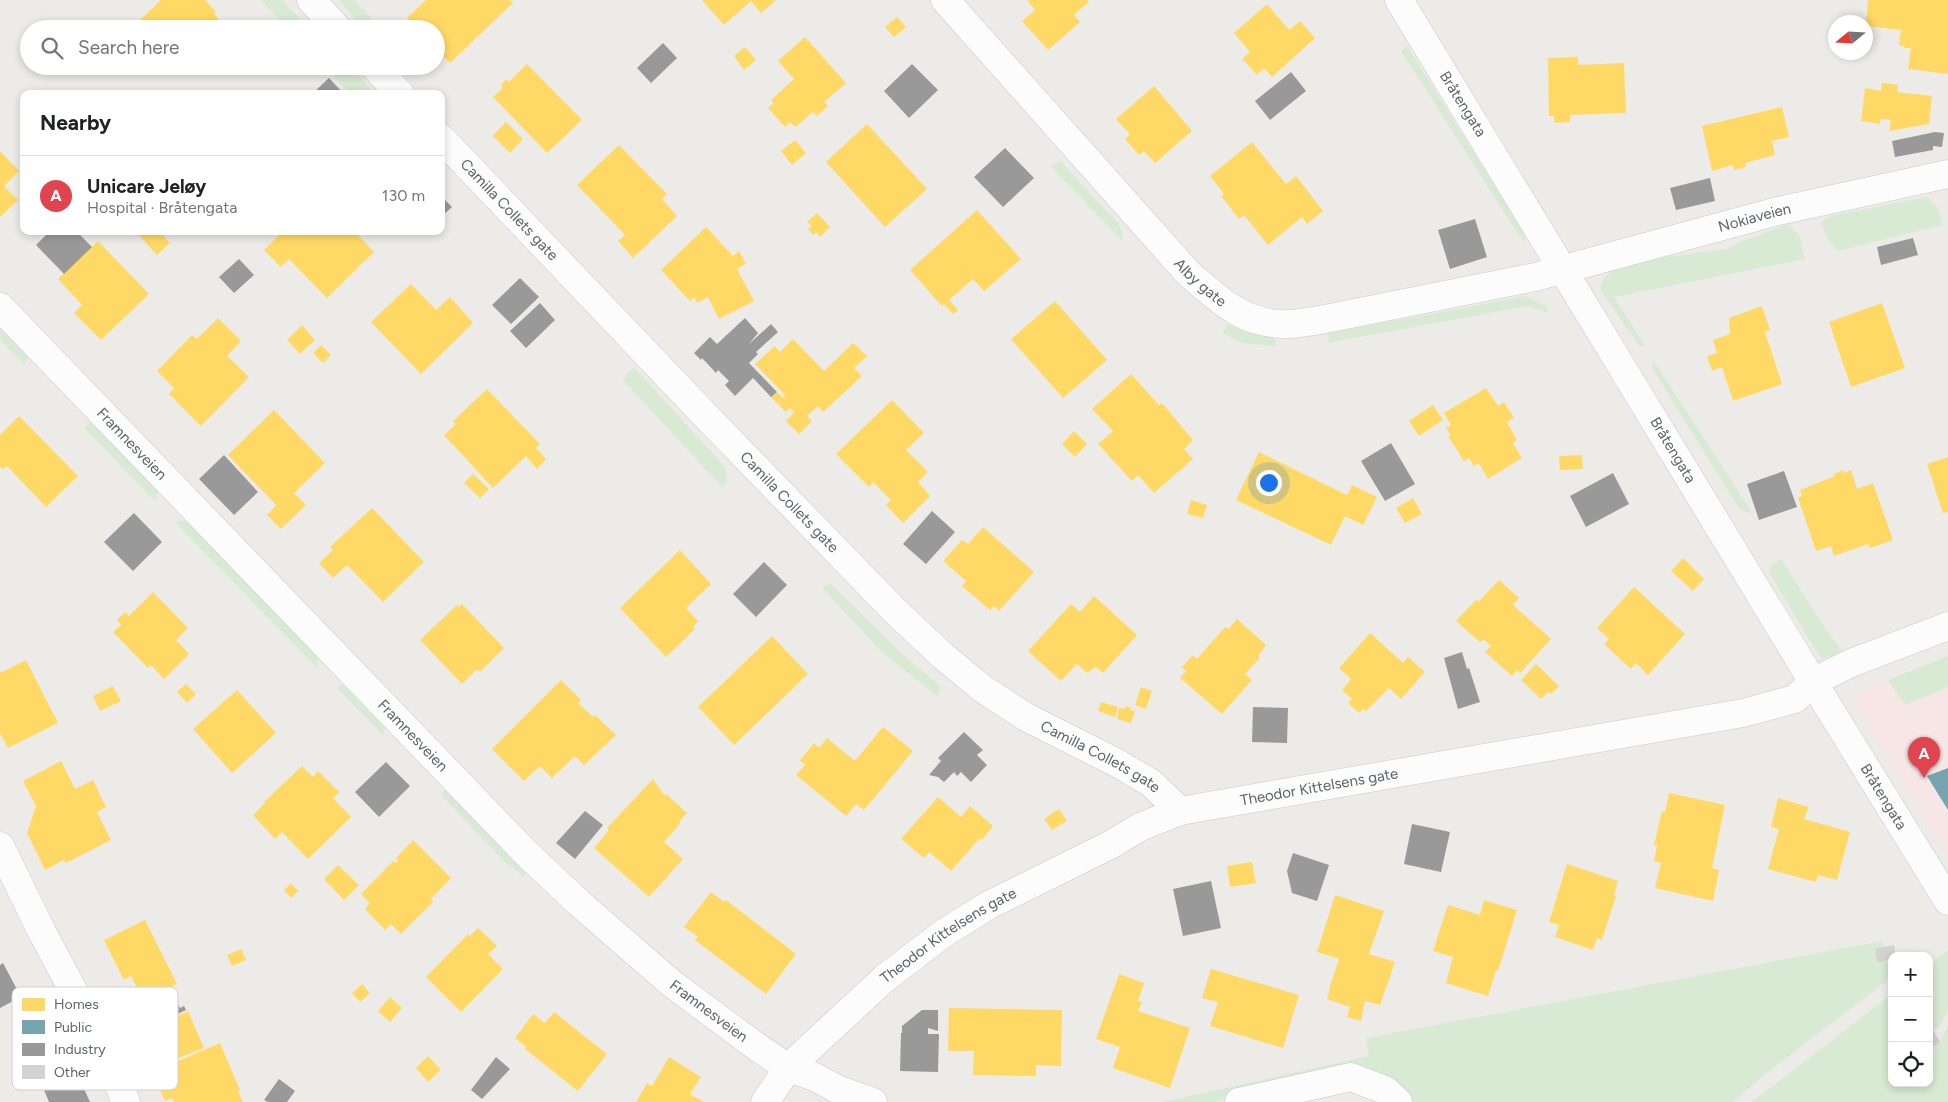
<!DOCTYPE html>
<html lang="en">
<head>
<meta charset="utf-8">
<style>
	:root { --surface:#fff; --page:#f2f2f2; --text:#202124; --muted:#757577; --line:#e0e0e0; --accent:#2563eb }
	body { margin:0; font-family:Figtree,sans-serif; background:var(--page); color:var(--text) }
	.controls { position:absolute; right:15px; bottom:15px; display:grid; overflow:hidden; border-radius:10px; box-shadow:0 2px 8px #0003 }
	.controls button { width:45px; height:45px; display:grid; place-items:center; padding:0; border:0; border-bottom:1px solid var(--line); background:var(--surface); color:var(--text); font:25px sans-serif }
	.compass { position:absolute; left:1828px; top:15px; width:45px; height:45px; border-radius:50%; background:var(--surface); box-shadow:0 2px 8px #0003; rotate:252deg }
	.you { position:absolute; left:1268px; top:482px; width:18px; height:18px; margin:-12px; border:4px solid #fff; border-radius:50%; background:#1a73e8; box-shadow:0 0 0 8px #1a73e833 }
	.badge { display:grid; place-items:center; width:32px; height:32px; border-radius:50%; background:var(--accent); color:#fff; font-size:16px; font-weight:700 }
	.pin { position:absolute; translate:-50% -41px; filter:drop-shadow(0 1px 2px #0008) }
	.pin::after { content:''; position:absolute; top:26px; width:18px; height:15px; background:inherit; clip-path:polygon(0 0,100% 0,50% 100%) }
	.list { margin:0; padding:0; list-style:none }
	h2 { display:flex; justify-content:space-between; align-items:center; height:65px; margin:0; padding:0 20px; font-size:21px }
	h2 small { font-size:16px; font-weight:400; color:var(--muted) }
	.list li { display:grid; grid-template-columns:32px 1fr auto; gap:15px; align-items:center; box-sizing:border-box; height:80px; padding:0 20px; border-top:1px solid var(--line) }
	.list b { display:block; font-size:19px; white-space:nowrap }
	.list p { margin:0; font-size:16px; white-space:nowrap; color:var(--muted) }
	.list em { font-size:16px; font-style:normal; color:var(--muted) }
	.icon { flex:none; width:28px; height:28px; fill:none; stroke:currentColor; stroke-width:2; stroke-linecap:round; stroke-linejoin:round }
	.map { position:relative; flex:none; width:1948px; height:1102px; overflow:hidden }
	.search { position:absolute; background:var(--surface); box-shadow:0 2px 8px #0003; left:20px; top:20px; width:425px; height:55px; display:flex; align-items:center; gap:12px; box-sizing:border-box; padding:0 18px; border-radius:28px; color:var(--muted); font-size:19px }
	.panel { position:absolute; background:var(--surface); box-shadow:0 2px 8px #0003; left:20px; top:90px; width:425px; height:145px; border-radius:10px }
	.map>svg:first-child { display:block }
	.medical { fill:#f6e6e5 }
	.green { fill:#d8ead3 }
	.homes { fill:#ffd966 }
	.public { fill:#76a5af }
	.industry { fill:#999 }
	.building { fill:#d4d2d1 }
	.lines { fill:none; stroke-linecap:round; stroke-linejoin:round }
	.street-casing { stroke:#c9c9c9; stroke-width:29 }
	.secondary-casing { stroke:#c8c9c9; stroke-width:29 }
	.street { stroke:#fcfcfc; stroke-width:28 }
	.secondary { stroke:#fcfcfc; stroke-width:28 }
	.labels { text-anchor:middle; stroke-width:5; stroke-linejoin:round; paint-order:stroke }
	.street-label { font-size:15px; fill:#5d6366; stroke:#fff }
	.key { fill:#fff; stroke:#ced0d1; stroke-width:1 }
	.key-label { font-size:14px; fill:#5d6366 }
</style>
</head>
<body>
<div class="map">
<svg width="1948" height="1102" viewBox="0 0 1948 1102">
	<rect width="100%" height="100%" fill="#edebe8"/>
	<path class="medical" d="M1948 656V856L1853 700 1859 691Z"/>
	<path class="green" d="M261 0H282L303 22V29H288Z
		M339 0H354L382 29H364Z
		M1407 46 1525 234V242L1518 234 1401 51Z
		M324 66H350L375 94H350Z
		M1060 161 1118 223 1123 235 1121 240 1051 166Z
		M1926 197C1937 204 1941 211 1942 225L1838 251C1828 242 1825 235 1821 222L1830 216Z
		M1788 224 1800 237 1805 259 1614 297 1645 345 1640 347 1600 289 1603 279 1610 272 1629 262 1726 249 1743 241Z
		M1526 296 1547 307 1548 313 1528 306 1328 343 1329 333Z
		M1228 325 1275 336 1276 346 1242 343 1222 333Z
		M0 328 28 357 24 365 0 339Z
		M1654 361 1753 514 1740 510 1652 368Z
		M634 367 725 467 727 481 723 488 622 379Z
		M90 422 158 490 155 501 84 428Z
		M186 520 318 658 317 668 175 522Z
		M1781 559 1824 627 1841 649 1836 655 1823 659 1817 652 1769 573 1772 564Z
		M830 583 900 652 940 686V691L937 696 883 653 822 588Z
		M1948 656V687L1905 705 1888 680Z
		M342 684 385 728 383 735 337 688Z
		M445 790 525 872 524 877 504 861 441 795Z
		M1882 941 1885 947 1875 949 1877 961 1892 959V977L1764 1075 1733 1102H1413L1393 1081 1348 1072 1214 1102H1163L1369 1056 1366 1038Z
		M1948 950V1011L1939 1027 1929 1032V965Z
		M1892 994V1083H1929V1049L1940 1042 1948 1025V1102H1752Z"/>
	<path class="homes" d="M161 0H205L216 12 214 14 228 29H138L135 25Z
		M426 0H510L513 3 450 63 436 49V29H417L407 18Z
		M702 0H776L761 13 751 1 724 25Z
		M1027 0H1087L1089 2 1074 15 1080 22 1048 50 1022 21 1035 10Z
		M1868 0H1948V74L1908 69 1911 48H1904L1905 46 1899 45 1901 30 1866 26Z
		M1267 4 1289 30 1300 21 1315 38 1272 77 1264 68 1257 75 1242 59 1250 52 1234 33Z
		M897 17 906 27 894 37 885 27Z
		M805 37 846 83 824 102 828 106 817 116 813 112 795 127 790 122 785 127 768 108 774 103 771 100 794 79 778 61Z
		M745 47 756 60 744 70 734 56Z
		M1578 57V65L1624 63 1626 113 1570 115V122L1555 123 1554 116H1549L1548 58Z
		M527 64 582 120 547 153 493 97 503 88 501 85 506 79 509 82Z
		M1882 83 1898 85 1897 92 1932 96 1929 124 1889 131 1891 120 1880 119V124L1861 121 1865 88 1881 91Z
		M1154 86 1192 131 1155 163 1144 151 1139 155 1125 139 1130 134 1116 119Z
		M1782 107 1789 137 1772 141 1775 155 1745 163 1746 167 1734 170 1733 165 1712 171 1702 126Z
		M506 122 523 139 510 153 493 136Z
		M867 124 927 189 885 227 826 162Z
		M795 140 806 153 792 165 781 151Z
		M1252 142 1286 184 1296 176 1323 211 1307 224 1302 217 1268 245 1244 215 1239 219 1221 196 1224 194 1210 176Z
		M619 145 667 194 662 199 677 216 633 258 618 241 625 235 577 185Z
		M0 151 19 171 4 186 18 200 0 217Z
		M977 210 1021 259 984 291 973 279 949 300 958 310 953 314 944 304 942 306 910 270Z
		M817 213 830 227 820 237 816 232 813 235 808 229 812 226 807 222Z
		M706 227 733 256 739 251 746 264 737 269 754 301 719 319 708 297 697 303 694 297 690 301 661 270Z
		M138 231H159L170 243 157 255 137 233Z
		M283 231H354L374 252 327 298 289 259 281 267 264 250Z
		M98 241 149 294 101 340 74 313 82 305 58 279Z
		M411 284 436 310 450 297 473 323 421 374 371 322Z
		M1055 301 1107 360 1063 398 1011 339Z
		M1882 303 1905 368 1851 387 1829 322Z
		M1762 306 1770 330 1765 332 1782 384 1733 401 1722 367 1712 371 1707 356 1717 353 1713 340 1730 334 1729 318Z
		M218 318 241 341 227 356 249 377 201 426 169 394 174 388 157 371 192 335 197 339Z
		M302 325 315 340 300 354 287 340Z
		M793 339 824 371 853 343 867 356 854 368 862 376 823 412 818 406 807 416 812 421 799 434 786 421 794 412 790 408 786 412 771 397 777 392 783 398 785 395 755 364 775 346 780 352Z
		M321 345 331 355 323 363 313 353Z
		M1131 374 1159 405 1162 403 1193 440 1184 449 1193 459 1154 493 1138 475 1132 481 1098 444 1113 431 1092 409Z
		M1486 388 1498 406 1504 402 1514 418 1507 422 1517 440 1513 443 1522 458 1488 479 1479 463 1474 466 1469 458 1464 461 1448 436 1451 435 1446 428 1451 425 1444 413Z
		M487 389 540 444 536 448 546 459 537 469 526 456 493 488 444 435 456 424 453 421Z
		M892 400 924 433 906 450 928 472 918 482 930 496 903 523 886 505 891 500 873 482 869 487 836 454Z
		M1433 405 1443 420 1419 436 1409 421Z
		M274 410 325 463 294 493 306 505 281 529 267 515 276 505 228 455Z
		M19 416 78 476 46 507 7 466 3 469 0 466V435Z
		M1074 431 1087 444 1075 457 1062 444Z
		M1259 452 1347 495 1352 485 1377 497 1363 525 1345 516 1331 545 1236 500Z
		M1582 455 1583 469 1560 470 1559 456Z
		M1948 457V512L1943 513 1927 464Z
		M1843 470 1844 473 1851 470 1857 489 1873 483 1893 540 1870 548 1868 544 1834 556 1831 546 1816 551 1798 498 1802 496 1800 490 1835 476 1834 474Z
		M473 474 489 489 480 498 464 483Z
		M1413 498 1422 514 1405 523 1396 508Z
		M1191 500 1207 505 1203 518 1187 514Z
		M372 508 424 562 383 602 347 565 333 578 319 563 333 550 330 547Z
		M983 527 1034 572 999 611 994 606 990 610 962 586 966 581 943 561 962 540 968 544Z
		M680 550 711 584 686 608 698 621 693 627 695 629 666 657 620 608Z
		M1683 558 1704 579 1693 591 1671 571Z
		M1499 580 1519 598 1513 605 1551 639 1520 673 1517 670 1512 676 1485 652 1491 646 1483 639 1480 642 1456 621 1476 600 1478 602Z
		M1634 587 1685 634 1648 675 1636 663 1631 669 1604 644 1609 639 1597 628Z
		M153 592 188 628 176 640 189 654 164 679 151 665 148 668 113 632 121 625 117 620 125 612 129 616Z
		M1094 596 1137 635 1103 673 1096 667 1087 673 1077 664 1061 681 1028 651 1071 604 1080 612Z
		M462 604 504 648 480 672 477 669 462 684 420 640 457 605 459 607Z
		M1237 619 1266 645 1258 656 1260 658 1245 674 1252 680 1222 714 1180 678 1186 671 1182 667 1193 655 1197 659 1225 627 1228 629Z
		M1370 633 1403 663 1408 657 1425 672 1401 699 1389 688 1366 711 1363 709 1359 713 1348 703 1352 699 1342 690 1351 679 1339 668Z
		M772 636 808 674 734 745 698 707Z
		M26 660 58 723 8 748 0 733V673Z
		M1536 664 1559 686 1551 694 1548 692 1541 699 1521 680Z
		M561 680 581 700 578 703 593 717 595 715 616 735 584 765 575 756 552 778 540 766 524 781 492 749Z
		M186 684 196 694 187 703 177 692Z
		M113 686 121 701 100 711 93 696Z
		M1141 687 1152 691 1146 709 1135 705Z
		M237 690 276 733 232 773 193 729Z
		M1101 702 1118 707 1115 717 1098 711Z
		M1125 706 1131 708 1130 710 1135 711 1131 723 1117 719 1119 708 1125 709Z
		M883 727 913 751 864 810 856 804 846 816 796 775 805 765 800 760 814 743 819 748 827 738 855 761Z
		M61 761 75 789 93 780 106 807 97 812 111 840 66 863 64 860 45 870 27 833 36 806 23 781Z
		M302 766 313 777 318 771 339 792 333 798 351 817 308 859 282 832 275 839 253 815 265 803 264 802Z
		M653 779 665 796 666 794 687 813 679 822 680 824 664 842 683 859 649 897 594 848 609 830 607 828Z
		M1669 793 1725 805 1712 868 1719 870 1713 901 1655 888 1661 863 1654 861 1657 845H1654L1662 811 1665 812Z
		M938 797 961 817 970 806 993 826 982 840 980 838 951 871 929 852 924 858 901 839Z
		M1778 798 1809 807 1804 819 1850 832 1837 880 1818 875 1816 882 1768 869 1779 829 1771 827Z
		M1059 809 1067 821 1052 830 1044 819Z
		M413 840 451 878 431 899 433 902 401 934 391 924 385 930 365 909 370 903 361 894 393 861 395 863 398 861 396 858Z
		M1252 862 1256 883 1230 887 1227 866Z
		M1567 864 1618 881 1614 895 1616 896 1602 940 1597 938 1593 950 1555 937 1559 925 1549 922Z
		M338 865 359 885 344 900 324 879Z
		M291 883 298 891 291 898 284 890Z
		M711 892 724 902 726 900 796 954 766 994 695 940 698 937 684 927Z
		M1335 895 1384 911 1369 954 1395 962 1380 1005 1365 1001 1361 1021 1347 1017 1350 1007 1327 999 1330 989H1329L1339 959 1317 952Z
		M1484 900 1517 910 1498 971 1496 970 1488 996 1446 983 1453 957 1433 951 1448 905 1480 915Z
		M145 920 177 984 143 1000 131 976 124 980 104 940Z
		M478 928 497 946 488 954 503 969 461 1012 426 977 468 934 470 936Z
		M241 949 246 960 232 966 227 955Z
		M1211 969 1299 995 1283 1048 1210 1026 1218 1002 1202 998Z
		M1119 974 1144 983 1138 1001 1142 1002 1138 1011 1190 1028 1170 1088 1113 1068 1120 1047 1096 1039Z
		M362 984 370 993 360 1002 352 993Z
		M390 997 402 1008 390 1022 378 1011Z
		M949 1008 1062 1010 1061 1066 1036 1065V1076L973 1075 974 1051H948Z
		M188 1011 204 1048 159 1066 145 1031Z
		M554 1012 607 1054 578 1091 525 1049 526 1047 515 1038 533 1014 545 1023Z
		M220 1043 240 1090 238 1091 243 1102H174L172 1098 165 1101 157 1084 165 1081 160 1069Z
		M428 1056 441 1070 428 1082 416 1068Z
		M669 1057 701 1077 690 1094 704 1102H636L647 1083 652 1086Z"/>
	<path class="public" d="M1948 768V810L1927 776Z"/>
	<path class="industry" d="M663 43 677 58 651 83 637 68Z
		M912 64 938 90 909 118 884 91Z
		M1291 72 1306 91 1270 120 1255 101Z
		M329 78 344 94H312Z
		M1935 132 1944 133 1942 147 1933 146V150L1895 157 1892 141Z
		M1005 148 1034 178 1003 207 974 177Z
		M1710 178 1715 201 1676 210 1670 188Z
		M441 196 452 207 441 217Z
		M1475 219 1487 257 1450 269 1438 230Z
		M50 231H76L92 247 64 274 36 245Z
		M1913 238 1918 255 1881 265 1877 247Z
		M239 259 254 275 234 293 219 277Z
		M520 278 539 297 511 324 492 305Z
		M540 303 555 320 526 348 510 331Z
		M745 318 758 333 749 344 771 324 778 332 756 352 758 354 749 363 777 392 771 397 753 378 735 396 725 385 729 381 718 370 716 373 702 358 701 360 694 353 710 337 717 344Z
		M1391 443 1415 484 1385 501 1361 461Z
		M224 455 258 492 234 515 199 479Z
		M1784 471 1797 507 1759 520 1747 484Z
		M1613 473 1629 504 1586 527 1570 496Z
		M932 511 955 532 926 564 903 544Z
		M134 513 162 542 133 571 104 542Z
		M764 562 787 585 756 617 733 594Z
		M1462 652 1467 669 1469 668 1480 702 1458 709 1444 658Z
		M1253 707 1288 708 1287 743 1252 742Z
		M964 732 983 750 977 755 987 765 971 782 961 772 957 776 954 772 944 782 938 777 929 775 941 761 938 758Z
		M386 762 410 786 379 817 355 792Z
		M585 811 603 825 575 859 556 843Z
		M1412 824 1450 832 1441 872 1404 864Z
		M1293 853 1329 865 1317 901 1292 893 1287 871Z
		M1211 881 1221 928 1183 936 1173 889Z
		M3 963 21 997 0 1008V965Z
		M169 988 180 1008 184 1006 186 1010 144 1030 131 1006Z
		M922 1010H938V1031L928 1028V1034H939L938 1072 900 1071 901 1033H902V1026Z
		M496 1057 510 1069 482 1099 471 1090Z
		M76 1071 90 1102H49L42 1085Z
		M279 1079 295 1091 287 1102H268L264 1100Z"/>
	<path class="building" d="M1894 945 1896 956H1892V959L1877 962 1875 949Z
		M1933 1030 1940 1042 1929 1049V1032Z"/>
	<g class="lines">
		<g class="street-casing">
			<g id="street">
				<path d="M311 0 338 29"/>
				<path id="s1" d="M945 0 1188 273C1217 298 1240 322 1281 324 1292 325 1304 322 1315 321L1535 277 1778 211 1948 174"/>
				<path d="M374 66 400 94"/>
				<path id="s2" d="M441 138 704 414 895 611 943 656 983 689 1026 717 1117 763 1151 783 1180 811"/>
				<path id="s3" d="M0 307 526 853 579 903 671 983 753 1044 788 1068 815 1077 839 1090 873 1102"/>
				<path id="s4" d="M1948 626 1851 663 1813 682 1948 901"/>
				<path d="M0 846 43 934 98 1037 126 1102"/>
				<path d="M1239 1102 1351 1077 1385 1090 1398 1102"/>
			</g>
		</g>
		<g class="secondary-casing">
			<g id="secondary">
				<path id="s5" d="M765 1102 788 1068 885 978 944 933 989 905 1110 845 1140 827 1180 811 1743 713 1795 699 1813 682 1399 0"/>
			</g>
		</g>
		<use href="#street" class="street"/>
		<use href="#secondary" class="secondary"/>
	</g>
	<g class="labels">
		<g class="street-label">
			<text transform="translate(1463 104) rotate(58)" y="5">Bråtengata</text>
			<text dy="5" stroke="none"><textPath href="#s2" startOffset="99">Camilla Collets gate</textPath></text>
			<text dy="5" stroke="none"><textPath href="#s1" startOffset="960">Nokiaveien</textPath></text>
			<text dy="5" stroke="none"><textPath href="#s1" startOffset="381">Alby gate</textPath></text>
			<text dy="5" stroke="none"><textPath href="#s3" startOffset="190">Framnesveien</textPath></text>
			<text transform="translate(1673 450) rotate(59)" y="5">Bråtengata</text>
			<text dy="5" stroke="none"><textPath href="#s2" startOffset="504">Camilla Collets gate</textPath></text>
			<text dy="5" stroke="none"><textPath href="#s3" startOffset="595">Framnesveien</textPath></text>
			<text dy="5" stroke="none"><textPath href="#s2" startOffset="909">Camilla Collets gate</textPath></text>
			<text dy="5" stroke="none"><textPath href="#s5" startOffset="655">Theodor Kittelsens gate</textPath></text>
			<text dy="5" stroke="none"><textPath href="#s4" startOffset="281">Bråtengata</textPath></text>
			<text dy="5" stroke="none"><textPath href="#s5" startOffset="250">Theodor Kittelsens gate</textPath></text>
			<text dy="5" stroke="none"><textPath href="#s3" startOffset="1000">Framnesveien</textPath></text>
		</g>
	</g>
	<rect x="12" y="987" width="166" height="103" rx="8" class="key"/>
	<rect x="22" y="998" width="23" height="13" fill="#ffd966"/>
	<rect x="22" y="1020" width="23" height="14" fill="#76a5af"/>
	<rect x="22" y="1043" width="23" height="13" fill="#999"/>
	<rect x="22" y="1065" width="23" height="14" fill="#d4d2d1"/>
	<g class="key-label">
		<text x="54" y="1009">Homes</text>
		<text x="54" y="1032">Public</text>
		<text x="54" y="1054">Industry</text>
		<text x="54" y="1077">Other</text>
	</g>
</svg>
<div class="controls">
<button>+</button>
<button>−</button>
<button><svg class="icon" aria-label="locate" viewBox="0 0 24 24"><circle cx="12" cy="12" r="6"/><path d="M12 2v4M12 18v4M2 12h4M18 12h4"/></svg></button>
</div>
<svg class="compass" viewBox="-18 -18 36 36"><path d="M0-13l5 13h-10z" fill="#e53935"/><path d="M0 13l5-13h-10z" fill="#757577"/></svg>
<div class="you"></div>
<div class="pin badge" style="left:1924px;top:778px;background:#e0444e">A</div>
<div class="search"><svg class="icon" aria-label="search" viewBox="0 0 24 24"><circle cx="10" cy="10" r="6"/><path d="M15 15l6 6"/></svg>Search here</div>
<section class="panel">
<h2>Nearby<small></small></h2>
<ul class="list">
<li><span class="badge" style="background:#e0444e">A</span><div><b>Unicare Jeløy</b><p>Hospital · Bråtengata</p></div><em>130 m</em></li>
</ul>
</section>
</div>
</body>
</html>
